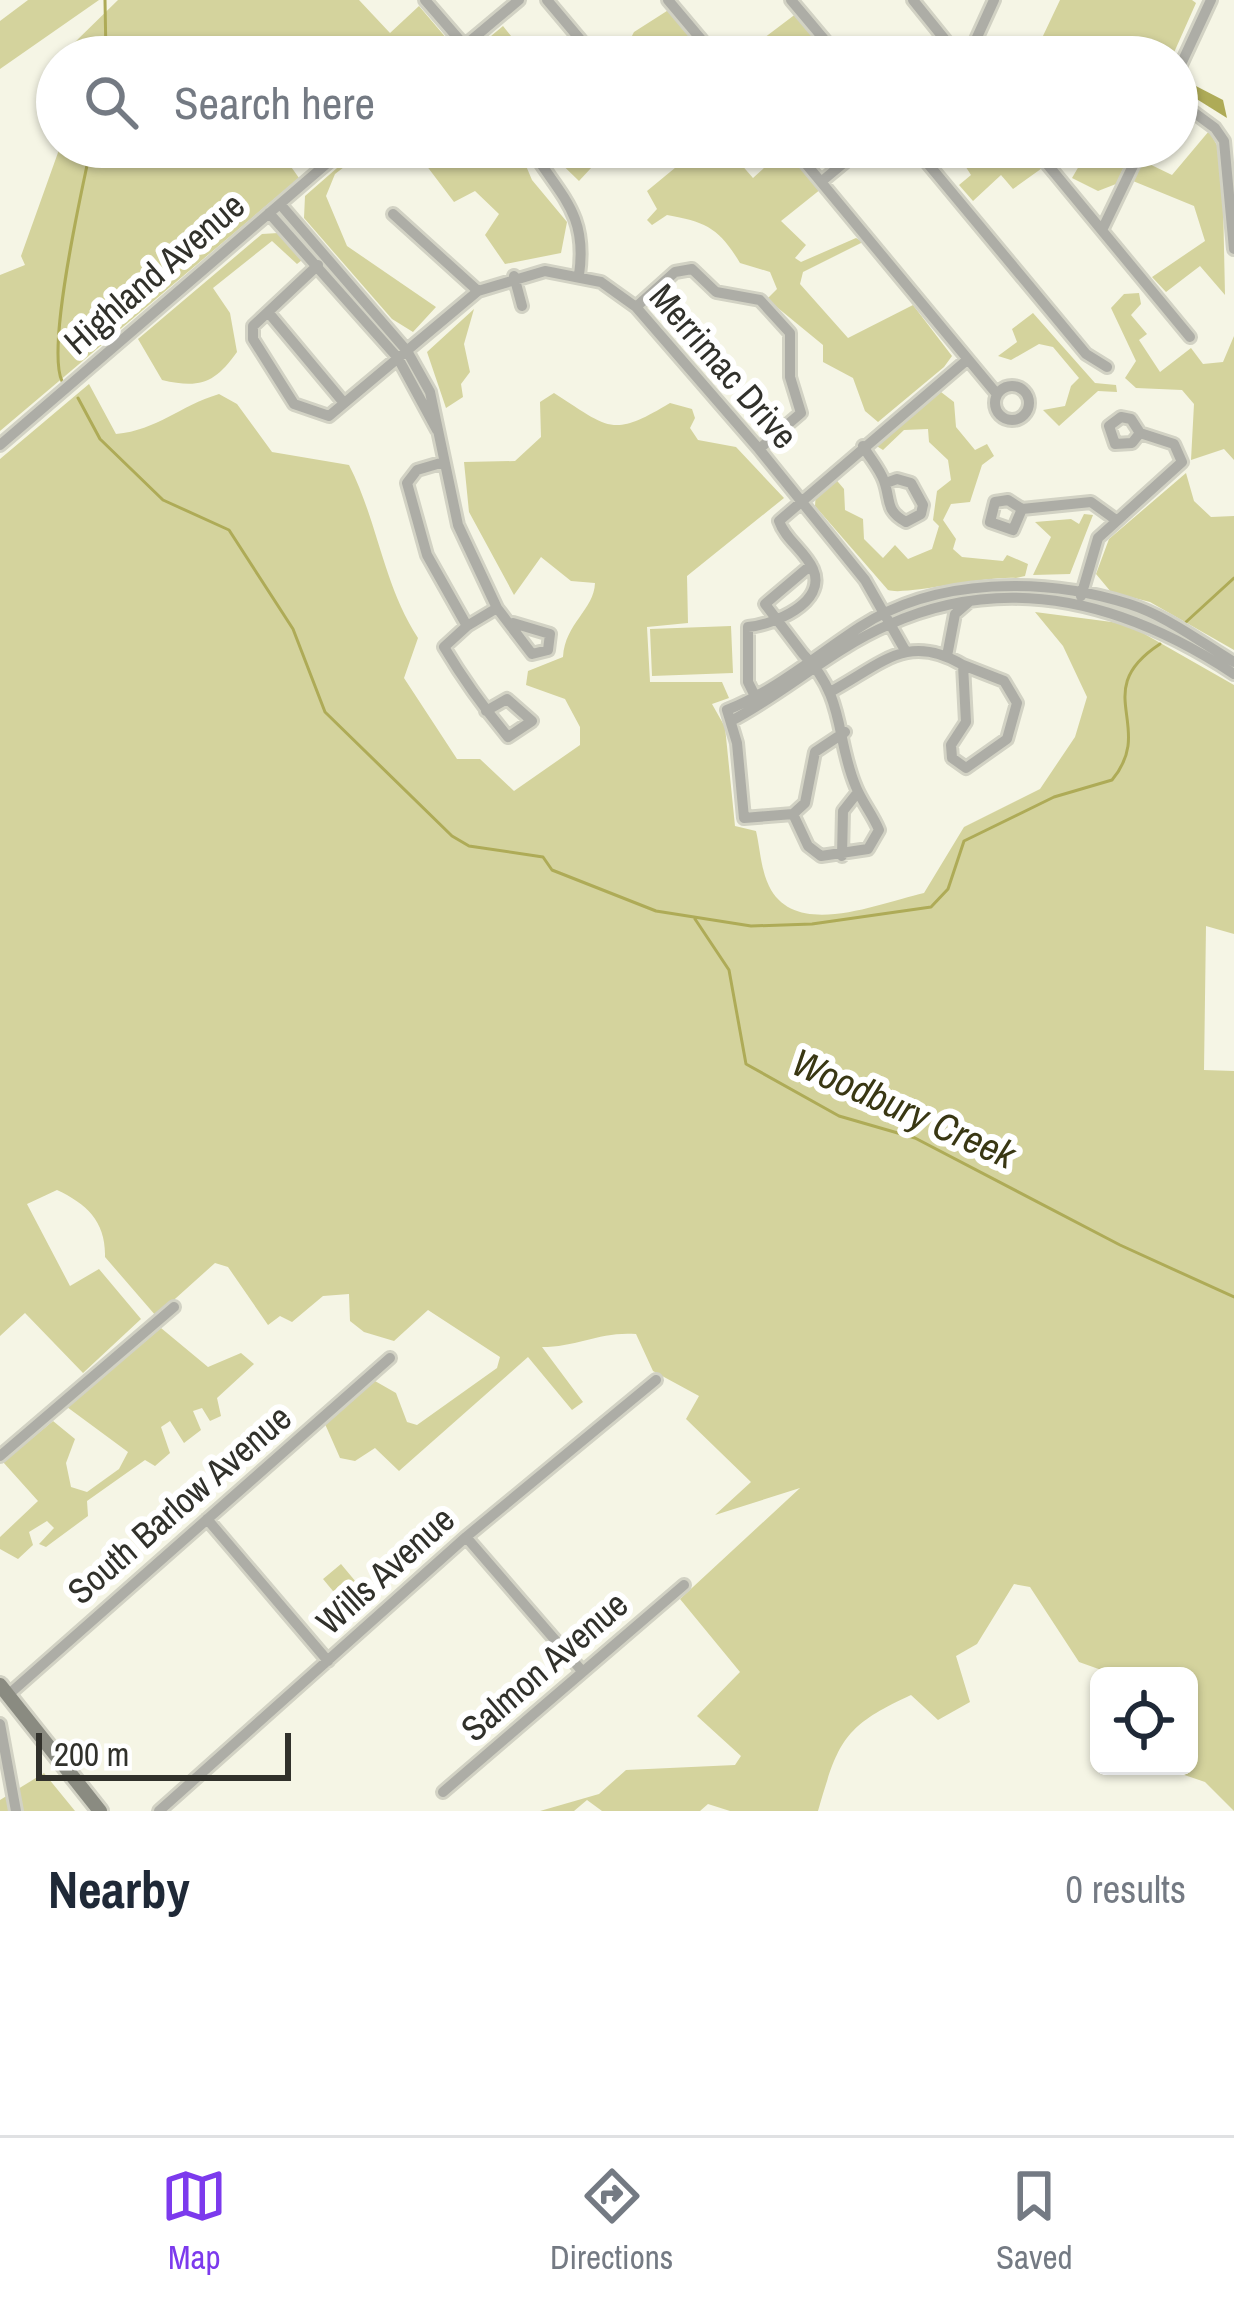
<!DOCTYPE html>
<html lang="en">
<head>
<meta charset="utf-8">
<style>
	:root { --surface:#fff; --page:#f6f6f7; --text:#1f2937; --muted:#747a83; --line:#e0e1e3; --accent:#7c3aed }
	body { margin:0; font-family:"Archivo Narrow",sans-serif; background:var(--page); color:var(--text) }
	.controls { position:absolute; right:36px; bottom:36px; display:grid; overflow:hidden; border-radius:18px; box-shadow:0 3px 9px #0004 }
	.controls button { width:108px; height:108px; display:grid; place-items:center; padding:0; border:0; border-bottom:3px solid var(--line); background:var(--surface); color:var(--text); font:60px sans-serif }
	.scale { position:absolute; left:36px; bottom:30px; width:255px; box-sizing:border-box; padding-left:12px; border:6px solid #31312b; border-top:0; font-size:33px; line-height:42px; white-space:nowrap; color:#31312b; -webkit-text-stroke:9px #fff; paint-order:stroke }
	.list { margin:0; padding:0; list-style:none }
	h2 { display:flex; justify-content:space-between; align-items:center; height:156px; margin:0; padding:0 48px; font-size:51px }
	h2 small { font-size:39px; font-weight:400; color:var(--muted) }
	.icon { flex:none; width:66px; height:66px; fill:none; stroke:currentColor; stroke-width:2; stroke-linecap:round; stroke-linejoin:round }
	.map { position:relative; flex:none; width:1234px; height:1811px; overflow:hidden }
	.search { position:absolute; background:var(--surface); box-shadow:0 3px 9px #0004; left:36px; right:36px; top:36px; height:132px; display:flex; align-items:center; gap:30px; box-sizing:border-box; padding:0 42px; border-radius:66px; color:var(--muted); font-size:45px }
	.sheet { height:324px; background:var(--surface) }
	nav { display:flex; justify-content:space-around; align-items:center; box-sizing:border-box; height:168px; border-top:3px solid var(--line); background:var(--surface); font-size:33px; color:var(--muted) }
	nav a { display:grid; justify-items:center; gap:6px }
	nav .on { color:var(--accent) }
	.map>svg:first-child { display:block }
	.green { fill:#d4d39d }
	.water { fill:#aeab57 }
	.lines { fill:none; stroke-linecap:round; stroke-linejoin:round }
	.stream { stroke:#aeab57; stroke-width:3 }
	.street-casing { stroke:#d2d2c4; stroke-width:16 }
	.secondary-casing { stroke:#d2d2c4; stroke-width:20 }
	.street { stroke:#adada6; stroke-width:10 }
	.secondary { stroke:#8a8b81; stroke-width:14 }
	.labels { text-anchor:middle; stroke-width:12; stroke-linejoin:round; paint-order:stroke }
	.street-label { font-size:36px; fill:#31312b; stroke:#fff }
	.water-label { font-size:39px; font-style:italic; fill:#393713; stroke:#fff }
</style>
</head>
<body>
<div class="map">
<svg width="1234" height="1811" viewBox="0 0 1234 1811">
	<rect width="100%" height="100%" fill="#f5f5e5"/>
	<path class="green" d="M28 0H99L0 69V21Z
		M118 0H359L390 33 419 6 453 46 440 57H83L73 44Z
		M1060 0H1192L1196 3 1172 57H1033Z
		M670 9 710 57H621L634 32Z
		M797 13 831 57H782L764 38Z
		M503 26 528 57H466Z
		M1209 131 1222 154 1225 295 1200 266 1166 292 1152 277 1205 241 1194 206 1133 181 1141 160 1172 175Z
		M60 147H277L299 178 0 431V275L25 265 21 256Z
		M361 147H370L335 174 326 196 347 246 436 307 413 332 392 319 304 218 305 196Z
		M426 147H518L532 180 567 222 561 253 505 264 485 235 499 214 475 191 454 202 426 165Z
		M544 147H599L604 154 579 181Z
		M684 147H726L753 178 786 148 821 189 781 221 806 245 795 258 801 262 856 238 863 242 803 272 800 284 848 338 913 305 952 356 944 367 878 422 865 411 853 378 823 362V345L767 299 777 289 770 272 740 263C719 228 706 222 667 215L652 225 647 220 657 209 647 191 687 158Z
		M959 147H1028L1045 166 1013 189 1001 175 973 201 959 185 971 175 955 150Z
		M1090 147H1133L1116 184 1098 191 1072 178Z
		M278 233 302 260 297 264 272 241 213 288 230 313 237 352C215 383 200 389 162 380L138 339 262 234Z
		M1139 293 1141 304 1131 315 1147 334 1139 340 1160 372 1191 348 1203 364 1223 362 1234 336V460L1224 449 1191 460 1194 404 1182 390 1136 388 1125 378 1136 361 1111 308 1124 294Z
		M474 309 464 344 470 372 461 384 463 397 446 408 427 352Z
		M1033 313 1095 383 1116 385 1117 392 1098 391 1059 426 1043 410 1065 406 1071 386 1079 378 1053 347 1039 344 1011 360 998 356 1017 342 1012 329Z
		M89 384 116 434C158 430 179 406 219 394L237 404 272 452 349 465C378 522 383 584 418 638L404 678 457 759H480L514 791 580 745V727L565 699 526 685 528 671 563 657C565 623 594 610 595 583L571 581 541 557 514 595 469 512 464 462 515 461 541 437 540 402 554 393C610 429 612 438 670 403L692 409 695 418 690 428 698 440 736 447 784 498 687 576 688 623 647 627 650 682H722L729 698 712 704 725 727 735 826 756 831C760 848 761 870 769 886 795 940 879 903 924 893L964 827 1040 789 1075 737 1087 697 1063 646 1035 612 1127 624 1234 685V934L1206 926 1204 1070 1234 1071V1811L1205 1782 1158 1766H1189V1676H1103L1107 1672 1079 1662 1030 1587 1014 1584 977 1644 956 1656 970 1702 938 1720 911 1695C843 1726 838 1742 818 1811H730L708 1804 700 1811H602L587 1800 574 1811H540L599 1794 626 1770 735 1765 741 1756 697 1716 740 1672 680 1599 800 1488 715 1515 751 1482 686 1419 699 1396 653 1371 636 1334C602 1331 576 1347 542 1347L583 1402 572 1410 528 1357 399 1471 375 1448 355 1461 340 1458 325 1424 375 1381 396 1393 407 1422 417 1425 497 1368 500 1357 428 1310 394 1341 364 1332 350 1321 349 1294 323 1296 292 1322 280 1316 268 1325 228 1267 215 1263 156 1316 105 1257C106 1222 87 1204 57 1190L27 1204 70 1286 99 1269 141 1319 83 1373 25 1313 0 1336V459Z
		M941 392 954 402 956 427 975 450 987 444 994 456 982 465 970 502 951 504 943 520 956 539 953 549 962 557 1003 561 1007 555 1028 564 1025 576 1016 578C983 576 905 596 888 590L815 506 816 491 833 476 844 489 845 510 863 519 864 539 883 558 895 545 908 559 932 549 939 526 933 520 937 491 951 480 948 460 929 442 928 429 904 430 883 450 875 445Z
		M1186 473 1194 501 1211 517 1234 516V650L1150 602 1111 592 1096 574 1109 539Z
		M1084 514 1093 515 1070 574 1033 575 1051 537 1035 522 1071 519 1079 524Z
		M731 626 733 673 652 676 650 629Z
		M161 1328 208 1367 241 1353 254 1364 217 1398 221 1416 210 1421 202 1408 193 1411 201 1430 184 1443 170 1421 161 1427 170 1453 155 1466 145 1460 87 1501 88 1516 46 1547 39 1544 54 1528 47 1521 29 1532 33 1545 18 1559 0 1549V1537L38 1501 3 1462 53 1421 75 1439 66 1463 71 1487 87 1492 119 1469 128 1452 67 1407Z
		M341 1564 371 1600 352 1614 323 1579Z
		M44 1773 75 1811H0V1800Z"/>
	<path class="water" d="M1192 84 1223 100 1227 118 1195 98Z"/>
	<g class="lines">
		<path class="stream" d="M105 0 106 57
			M62 381C46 348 82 189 91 147
			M78 398 100 439 163 500 229 530 293 629 325 712 452 836 469 846 543 857 552 870 656 911 751 926 812 924 931 907 948 889 964 841 1054 797 1112 780C1157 726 1088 691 1160 644
			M1186 622 1234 578
			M695 919 729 970 746 1064 839 1116 915 1138 1120 1245 1234 1297"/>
		<g class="street-casing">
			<path id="street" d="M425 0 464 45
				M547 0 595 57
				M668 0 716 57
				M791 0 839 57
				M913 0 959 57
				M451 57 519 0
				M968 57 994 0
				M1177 73 1211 0
				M1177 100 1215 128 1224 141 1234 249
				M530 147C560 196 588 213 579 275
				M792 147 996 393
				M914 147 1086 354 1107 367
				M1033 147 1190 337
				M822 181 863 147
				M280 204 407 351 430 392 458 525 497 608 532 654 548 650 550 634 513 623
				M269 213 398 358 437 430
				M393 214 478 291
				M1103 228 1142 147
				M318 265 253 326V339L294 404 329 416 478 291 545 271 601 282 636 307 759 449 865 580 906 652
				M514 276 522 306
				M636 307 675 272 692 269 716 292 760 300 790 333V377L801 413 759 449
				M268 312 344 403
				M995 403a17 17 0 1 1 34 0a17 17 0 1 1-34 0Z
				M0 445 346 147
				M863 446C869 457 880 469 884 481 891 500 885 511 906 522L921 514 923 505 911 483 897 479 886 483
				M444 462 417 470 407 483 427 555 467 626 497 608
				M1022 509 1013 530 990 522 995 502 1008 500 1022 509 1091 502 1116 520
				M811 565 765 604 803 654C846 697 835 738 856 787 862 802 873 815 879 830L868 849 821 856 808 846 793 814 744 818 737 743 727 710C775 691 817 655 860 627 936 577 1045 577 1129 604 1167 616 1200 642 1234 662
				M1081 596 1098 538 1182 462 1174 444 1140 433 1131 419 1121 417 1109 426 1115 444 1132 443 1140 433
				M467 626 444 647C463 679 484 708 508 737L532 721 507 699 486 711
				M947 656 955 614 970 601
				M830 692C882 664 907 632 963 665L966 722 951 745 952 758 966 768 1007 739 1017 703 1004 681 963 665
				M755 696 748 682V627C772 625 828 603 813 569 805 551 785 539 779 521L967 360
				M731 721C785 693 832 649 888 625 1010 570 1128 604 1234 674
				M793 814 805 803 815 752 845 732
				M842 856 843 811 858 792
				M0 1456 174 1307
				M207 1519 328 1661
				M466 1537 582 1671
				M8 1695 390 1358
				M0 1724 16 1811
				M443 1792 684 1585
				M159 1811 466 1537 656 1380"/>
		</g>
		<g class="secondary-casing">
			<path id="secondary" d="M0 1685 100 1811"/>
		</g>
		<use href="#street" class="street"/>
		<use href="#secondary" class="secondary"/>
	</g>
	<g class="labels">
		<g class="street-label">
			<text transform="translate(154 273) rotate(-41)" y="13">Highland Avenue</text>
			<text transform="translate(724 366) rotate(49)" y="13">Merrimac Drive</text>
			<text transform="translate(179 1504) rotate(-41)" y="13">South Barlow Avenue</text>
			<text transform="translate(385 1570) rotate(-42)" y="13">Wills Avenue</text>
			<text transform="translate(544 1666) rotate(-41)" y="13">Salmon Avenue</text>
		</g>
		<g class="water-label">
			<text transform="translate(904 1108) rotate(24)" y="14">Woodbury Creek</text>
		</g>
	</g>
</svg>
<div class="controls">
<button><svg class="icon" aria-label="locate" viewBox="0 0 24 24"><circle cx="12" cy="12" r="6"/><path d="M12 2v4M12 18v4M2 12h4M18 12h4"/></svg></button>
</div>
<div class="scale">200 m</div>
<div class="search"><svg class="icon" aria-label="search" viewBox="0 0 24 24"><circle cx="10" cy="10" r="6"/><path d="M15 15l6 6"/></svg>Search here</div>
</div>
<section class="sheet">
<h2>Nearby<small>0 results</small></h2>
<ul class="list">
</ul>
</section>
<nav>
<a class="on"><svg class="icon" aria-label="map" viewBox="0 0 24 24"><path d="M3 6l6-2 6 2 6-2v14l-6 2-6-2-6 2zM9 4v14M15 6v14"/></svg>Map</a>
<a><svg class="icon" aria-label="directions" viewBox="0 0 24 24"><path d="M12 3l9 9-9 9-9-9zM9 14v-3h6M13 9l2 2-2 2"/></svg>Directions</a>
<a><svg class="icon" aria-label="saved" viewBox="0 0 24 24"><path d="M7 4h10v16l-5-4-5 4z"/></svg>Saved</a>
</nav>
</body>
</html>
